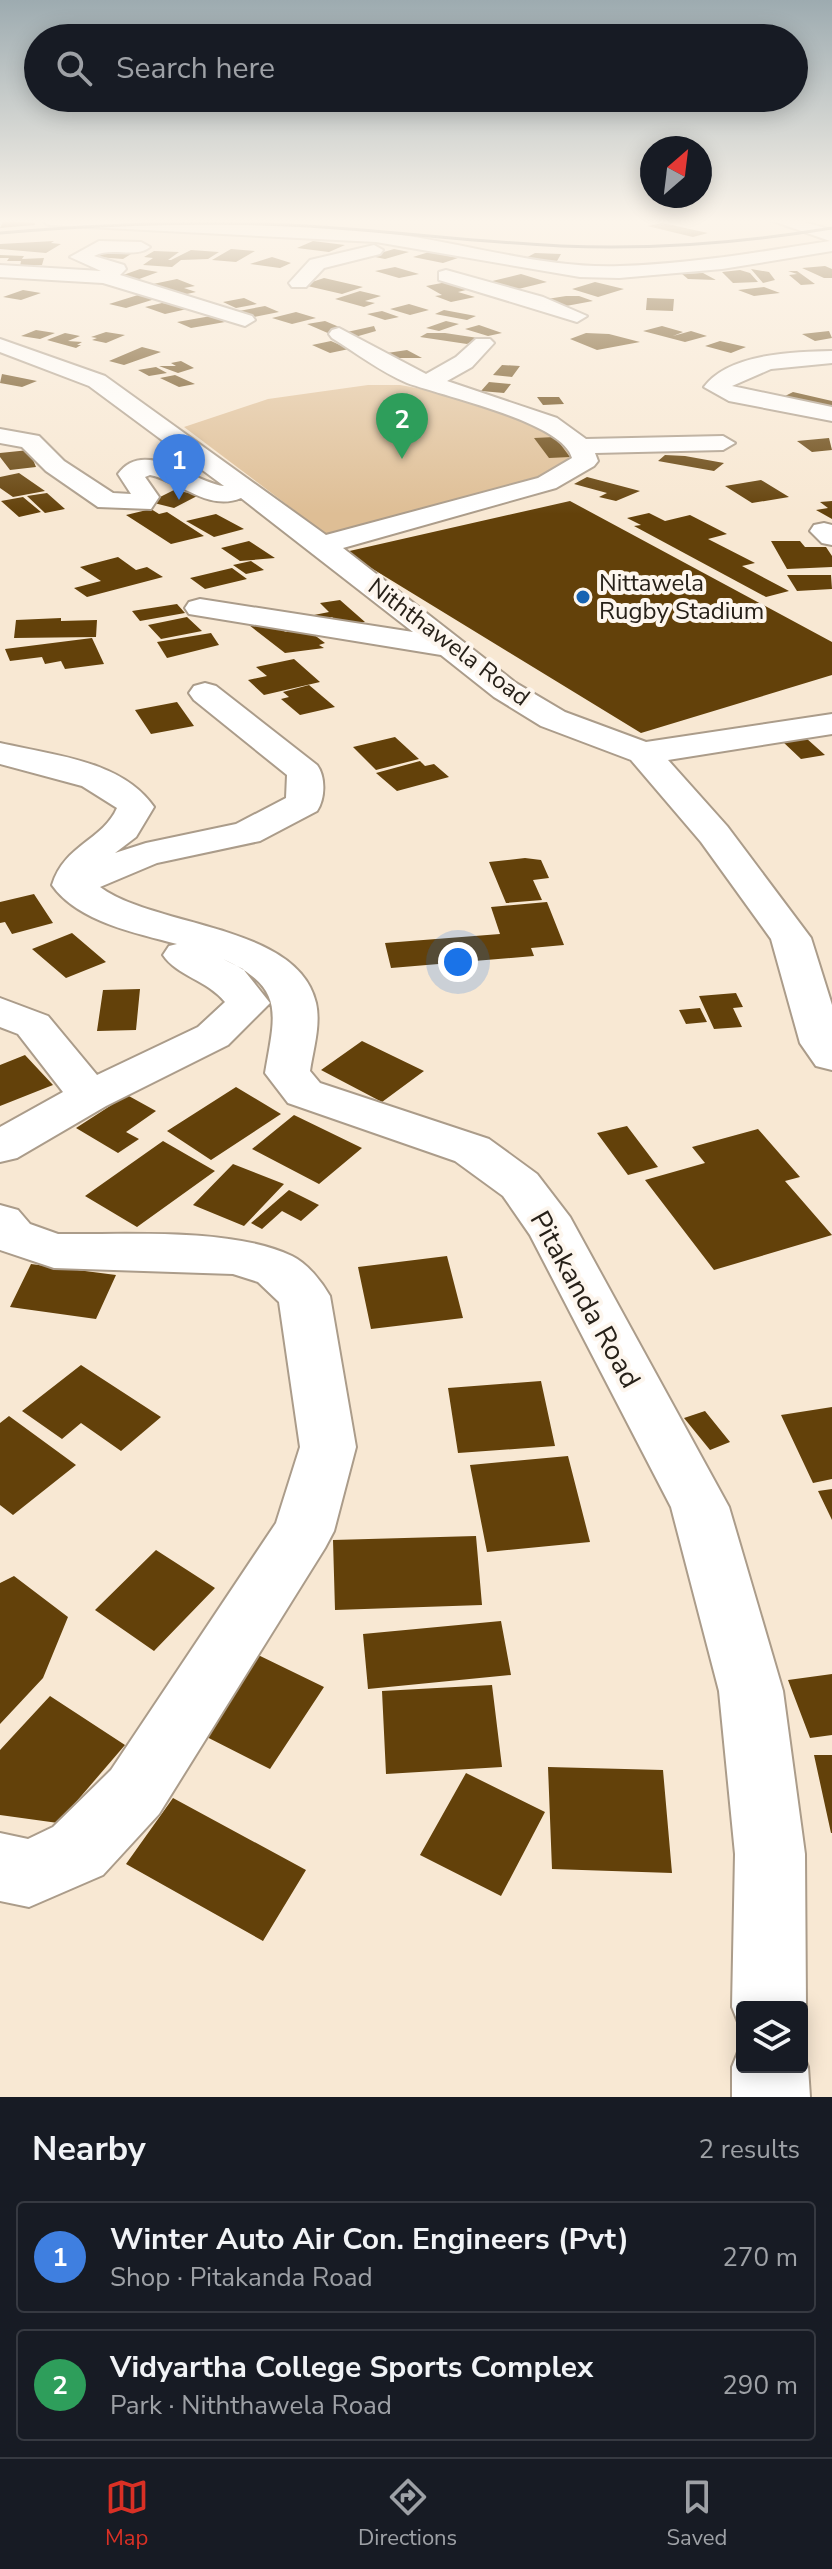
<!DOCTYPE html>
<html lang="en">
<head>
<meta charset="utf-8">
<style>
	:root { --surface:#171b24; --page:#20242c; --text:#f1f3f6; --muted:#9ea1a6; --line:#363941; --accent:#d93025 }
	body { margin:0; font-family:"Nunito Sans",sans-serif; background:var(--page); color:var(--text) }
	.controls { position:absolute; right:24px; bottom:24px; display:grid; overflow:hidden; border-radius:8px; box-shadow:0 4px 20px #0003 }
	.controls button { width:72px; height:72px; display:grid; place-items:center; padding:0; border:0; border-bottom:2px solid var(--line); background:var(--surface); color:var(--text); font:40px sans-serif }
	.compass { position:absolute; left:640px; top:136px; width:72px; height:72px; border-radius:50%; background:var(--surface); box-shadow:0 4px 20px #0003; rotate:28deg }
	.you { position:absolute; left:458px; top:962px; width:28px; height:28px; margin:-20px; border:6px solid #fff; border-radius:50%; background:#1a73e8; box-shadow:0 0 0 12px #1a73e833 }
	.badge { display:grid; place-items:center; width:52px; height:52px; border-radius:50%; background:var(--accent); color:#fff; font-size:26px; font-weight:700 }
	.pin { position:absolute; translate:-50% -66px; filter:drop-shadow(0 2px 4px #0008) }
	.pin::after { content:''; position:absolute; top:42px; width:28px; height:24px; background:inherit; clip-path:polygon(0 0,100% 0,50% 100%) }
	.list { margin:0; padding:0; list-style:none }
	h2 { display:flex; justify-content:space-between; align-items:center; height:104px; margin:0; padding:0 32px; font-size:34px }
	h2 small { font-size:26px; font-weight:400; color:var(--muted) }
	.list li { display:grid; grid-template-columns:52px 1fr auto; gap:24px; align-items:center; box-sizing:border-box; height:112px; margin:0 16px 16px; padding:0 16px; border:2px solid var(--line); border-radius:8px }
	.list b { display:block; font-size:30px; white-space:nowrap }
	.list p { margin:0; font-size:26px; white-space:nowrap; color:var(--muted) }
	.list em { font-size:26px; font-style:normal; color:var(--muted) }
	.icon { flex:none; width:44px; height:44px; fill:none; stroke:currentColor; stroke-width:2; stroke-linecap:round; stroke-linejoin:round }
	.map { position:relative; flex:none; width:832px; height:2097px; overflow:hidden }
	.search { position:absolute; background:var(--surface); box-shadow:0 4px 20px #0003; left:24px; right:24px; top:24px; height:88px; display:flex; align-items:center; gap:20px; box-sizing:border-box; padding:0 28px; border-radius:44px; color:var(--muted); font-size:30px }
	.sheet { height:360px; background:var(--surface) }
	nav { display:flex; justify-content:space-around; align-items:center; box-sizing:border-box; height:112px; border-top:2px solid var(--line); background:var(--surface); font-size:22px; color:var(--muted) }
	nav a { display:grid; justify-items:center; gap:4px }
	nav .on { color:var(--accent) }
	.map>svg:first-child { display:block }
	.green { fill:#debe95 }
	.building { fill:#63410a }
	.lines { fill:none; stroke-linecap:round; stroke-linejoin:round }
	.minor-casing { stroke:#ab9c8a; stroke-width:4 }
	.minor { fill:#fff; fill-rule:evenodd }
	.rail { stroke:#554d42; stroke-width:3 }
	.poi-dot { fill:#1663b2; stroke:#fdf6ee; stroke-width:3 }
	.labels { text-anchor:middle; stroke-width:8; stroke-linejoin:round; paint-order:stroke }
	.far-poi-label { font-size:24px; fill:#272119; stroke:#fdf6ee; text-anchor:start }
	.far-street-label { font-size:24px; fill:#272119; stroke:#fdf6ee }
	.street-label { font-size:28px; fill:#272119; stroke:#fdf6ee }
</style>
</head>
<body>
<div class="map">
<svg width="832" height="2097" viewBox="0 0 832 2097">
	<rect width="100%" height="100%" fill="#f8e8d3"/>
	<path class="green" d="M368 385H400L461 396 553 431 577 457 556 476 331 538 184 427 268 399Z"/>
	<path class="building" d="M4 220 35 223V225L0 228Z
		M662 223 708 233 693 237 647 226Z
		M54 241 51 243 61 244 46 253 0 249V244Z
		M313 241 345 245 329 252 297 248Z
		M139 249 123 259 97 257 106 251Z
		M231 249 255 251 236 262 212 260Z
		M394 249 409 252 385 259 370 256Z
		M191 250 219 252 208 259 181 260 172 267 143 265 153 258 144 257 154 251 179 252 168 260H171Z
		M429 252 458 258 443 263 413 257Z
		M535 253 561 254 557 261 522 260Z
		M0 255 24 256 22 259 44 258 42 265 20 266 21 261H7L9 258H0Z
		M272 257 291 263 280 268 250 264Z
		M825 266 832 269V278H824L802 268Z
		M395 267 419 274 399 278 375 271Z
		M140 269 158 272 131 282 112 279Z
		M751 269 769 272 775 280 763 283Z
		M740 270 750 273 758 282 733 283 722 272Z
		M788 271H797L815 284 801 285 789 275 797 274Z
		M703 273 716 280 688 279 682 274Z
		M521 274 547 282 510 291 484 283Z
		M324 278 363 287 342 294 303 285Z
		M177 279 195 286 184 288 196 292 182 295 153 284Z
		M447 282 470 289 458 292 475 297 451 302 435 296 442 295 426 286Z
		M595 282 624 289 598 297 572 289Z
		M764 287 780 293 754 296 738 290Z
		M23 290 41 293 21 300 3 297Z
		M360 291 381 296 365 301 375 303 364 307 335 299Z
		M138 295 155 299 126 308 109 304Z
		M566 296H579L593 301 566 306 547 299Z
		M244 298 257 304 236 308 223 302Z
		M647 298 674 299 673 311 646 310Z
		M162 303 176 305 187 309 165 314 145 307Z
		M409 304 429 310 410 315 390 309Z
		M265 306 279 312 254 317 239 311Z
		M444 310 476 316 467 320 435 314Z
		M382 311 399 317 385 320 367 314Z
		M296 312 316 318 292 324 272 318Z
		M211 316 225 322 191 328 177 322Z
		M325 321 344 329 330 334 307 324Z
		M446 321 459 324 439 331 426 328Z
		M479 325 502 333 488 336 465 329Z
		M374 326 376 331 355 337 347 332Z
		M662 326 683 332 673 336 691 331 707 336 685 342 643 331Z
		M36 330 55 333 40 339 21 336Z
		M829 331 832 338 815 341 802 334Z
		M106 332 125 335 106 343 92 340 97 338 91 337Z
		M65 333 80 336 68 341 82 342 77 345H81L76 348 47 340Z
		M427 333H445L478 338 467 344 420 337Z
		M586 333 609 334 640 342 597 350 570 339Z
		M331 341 349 349 330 353 312 345Z
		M720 341 746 347 731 353 705 346Z
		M142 347 161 352 124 365 109 361Z
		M407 350 422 358H397L387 353Z
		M181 361 194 368 178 373 159 366H176L171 363Z
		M502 365 520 366 512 377 493 375Z
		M156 367 167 373 149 376 138 370Z
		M2 374 37 381 22 387 0 383Z
		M175 375 195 384 179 387 160 378Z
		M489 382 511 384 504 393 481 391Z
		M793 392 832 401V409L781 398Z
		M537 397H559L564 404 543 405Z
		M555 437 570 457 549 458 534 438Z
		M829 438 832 450 812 452 797 441Z
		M29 450 36 467 10 470 0 457V453Z
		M665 455 685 456 724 463 714 471 658 461Z
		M19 473 45 491 13 497 0 488V477Z
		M587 477 640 491 616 501 599 497 607 493 574 484Z
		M761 480 789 497 752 503 725 486Z
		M174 490 199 495 174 508 150 502Z
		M47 493 65 509 45 513 27 496Z
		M23 497 41 512 19 517 1 501Z
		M570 501 832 642V675L641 733 345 552Z
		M832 501V519L816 510 828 508 820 502Z
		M151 509 159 514 167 512 204 536 171 544 126 515Z
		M649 513 665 521 690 515 727 534 708 539 755 563 742 566 789 591 766 597 634 526 641 525 627 518Z
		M216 514 244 529 214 537 186 521Z
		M249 541 275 558 240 561 221 548Z
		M771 541H800L805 547H826L832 556V567L787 569Z
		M118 557 136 570 147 567 163 577 87 597 74 588 101 581 80 567Z
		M251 561 264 570 246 574 233 565Z
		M232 568 247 579 205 589 190 578Z
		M787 575H831L832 589 797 591Z
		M340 600 365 622 342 626 332 617 308 621 304 617 329 612 320 603Z
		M177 604 185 613 140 621 132 611Z
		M187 617 202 631 161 639 148 625Z
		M61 618V621L97 620 96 637 14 638 16 620Z
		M264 622 286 632 299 629 313 634 325 643 319 645 324 648 285 653 249 625Z
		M211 633 219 645 167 658 157 642Z
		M92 638 104 664 65 669 61 661 45 664 42 657 10 661 5 649Z
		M294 659 320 682 264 695 248 680 267 676 256 667Z
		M309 685 335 707 300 715 281 699 289 697 283 692Z
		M177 702 194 726 151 734 135 710Z
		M395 737 419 759 376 770 353 747Z
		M806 738 825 755 801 759 782 741Z
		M420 761 425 766 434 764 449 777 397 791 376 773Z
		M525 858 541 860 549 878 533 880 542 900 506 903 489 862Z
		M34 894 53 923 12 934 5 922 0 923V902Z
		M547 902 564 945 531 948 534 956 391 968 385 943 500 934 491 907Z
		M72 933 106 962 66 978 32 949Z
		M140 989 136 1030 97 1031 103 990Z
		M736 993 743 1007 733 1008 742 1027 714 1029 699 996Z
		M700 1008 707 1022 686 1024 679 1010Z
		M362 1041 424 1071 382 1102 321 1070Z
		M25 1055 53 1085 0 1106V1065Z
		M236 1087 281 1114 211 1160 167 1131Z
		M127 1095 156 1111 126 1132 139 1139 118 1153 76 1128Z
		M294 1115 362 1148 319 1184 252 1149Z
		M627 1126 658 1167 628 1175 597 1133Z
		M758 1129 800 1177 785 1181 832 1235 714 1270 645 1180 705 1163 692 1147Z
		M163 1141 215 1171 137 1227 85 1196Z
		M233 1164 284 1184 244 1226 193 1205Z
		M289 1190 319 1205 301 1221 282 1211 262 1229 251 1223Z
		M447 1256 463 1318 371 1329 358 1267Z
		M31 1264 116 1275 96 1319 10 1307Z
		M81 1365 161 1417 121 1451 81 1423 62 1439 22 1411Z
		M541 1381 555 1446 458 1453 448 1388Z
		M832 1407V1479L813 1483 781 1415Z
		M705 1411 730 1442 710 1450 684 1418Z
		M9 1416 76 1465 13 1515 0 1505V1423Z
		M568 1456 590 1542 487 1552 470 1465Z
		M832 1489V1520L818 1491Z
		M476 1536 482 1605 335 1610 333 1540Z
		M156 1550 215 1588 154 1651 95 1610Z
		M14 1576 68 1617 43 1678 0 1724V1583Z
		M501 1621 511 1675 368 1689 363 1634Z
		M248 1650 324 1687 270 1769 191 1729Z
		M832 1674V1735L810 1738 788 1680Z
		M492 1685 502 1767 386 1774 382 1691Z
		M50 1696 125 1745 58 1823 0 1815V1750Z
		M814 1755H832V1833H831Z
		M548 1767 663 1770 672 1873 552 1869Z
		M466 1773 545 1812 501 1896 420 1855Z
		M173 1798 306 1870 263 1941 126 1864Z"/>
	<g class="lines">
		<g class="minor-casing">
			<path id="minor" d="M41 220C151 220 263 222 374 232 456 239 537 269 620 266 690 264 760 252 830 241L770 220H797L832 230V251L722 269 619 278 580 277 376 242 49 225Z
				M99 241 141 242 150 247C135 259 112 246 94 256L124 265 126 269 120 275 252 316 255 320 245 326 103 283 0 277V265L101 271 70 257Z
				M374 245 383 250 380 254 324 268 306 287H292L289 283 310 260Z
				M446 270 543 297 587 316 577 322 439 280V272Z
				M339 328 426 374 456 357 476 339H490L494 343 472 367 447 381 557 418 586 439 723 436 735 443 723 450 595 453 598 461 594 466 556 488 343 548 516 683 565 712 646 742 832 714V734L668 760 727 826 811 938 832 1005V1070L816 1066 800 1043 771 939 701 842 631 760 541 726 494 697 441 655 189 614 185 608 189 602 200 599 413 632 241 498C208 512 180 481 150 475L145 477 159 497 151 509 98 507 46 471 22 447 0 443V429L39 436 64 461 113 493 131 494 118 474C144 437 194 483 224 486L89 386 0 352V339L105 376 326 535 538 478 572 458C563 422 442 396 407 383 381 372 356 353 332 338L329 334 332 330Z
				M832 351V363L771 369 732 386 832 407V421L729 401 704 387C729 353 794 352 832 351Z
				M824 523 832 525V545L822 543 810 531 814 525Z
				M205 683 216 686 317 765C326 777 325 799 317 811L260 841 157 863 100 887C156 928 298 924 316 1003 321 1025 313 1050 310 1071L320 1083 489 1139 537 1174 570 1217 729 1507 783 1691 805 1854 806 2007 802 2018V2007H742V2032L732 2007 735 1854 719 1691 671 1507 530 1235 503 1196 455 1161 288 1103 265 1073C275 1014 286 988 223 959L243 969 270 1003 228 1045 106 1106 17 1158 0 1162V1127L63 1092 18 1034 0 1027V998L48 1016 97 1075 198 1027 225 1002C207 980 177 976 163 955L169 946 177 944C136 933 78 922 52 885 64 845 103 840 117 808L82 786 0 764V743C51 755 122 760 154 807L136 837 115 853 146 843 236 824 286 798 287 775 194 700 189 693 194 686Z
				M0 1205 18 1210 30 1224 58 1234C126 1235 231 1227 292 1256 307 1263 322 1282 330 1296L356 1447 334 1531 325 1548 159 1814 103 1875 29 1907 0 1901V1833L28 1839 53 1827 111 1770 276 1523 300 1447 279 1302 258 1282 233 1274 54 1268 0 1250Z
				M742 2042V2067H802V2051L808 2067 810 2097H732V2067Z"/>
		</g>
		<use href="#minor" class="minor"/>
		<path class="rail" d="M0 233C103 224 205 220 308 226 392 231 476 242 561 246 652 250 742 243 832 228"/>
	</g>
	<linearGradient id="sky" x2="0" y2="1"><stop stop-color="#9dabb0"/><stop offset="0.43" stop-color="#fcf5eb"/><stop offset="1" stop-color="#fcf5eb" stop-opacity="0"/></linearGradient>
	<rect width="832" height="514" fill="url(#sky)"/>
	<circle class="poi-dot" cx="583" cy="597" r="8"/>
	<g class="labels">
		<g class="far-poi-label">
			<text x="599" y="591">Nittawela<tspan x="599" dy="28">Rugby Stadium</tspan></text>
		</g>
		<g class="far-street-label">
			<text transform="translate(449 642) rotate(37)" y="8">Niththawela Road</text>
		</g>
		<g class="street-label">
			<text transform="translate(586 1299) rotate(61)" y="10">Pitakanda Road</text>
		</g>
	</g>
</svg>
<div class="controls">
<button><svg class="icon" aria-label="layers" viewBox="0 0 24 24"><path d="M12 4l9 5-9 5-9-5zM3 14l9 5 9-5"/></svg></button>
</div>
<svg class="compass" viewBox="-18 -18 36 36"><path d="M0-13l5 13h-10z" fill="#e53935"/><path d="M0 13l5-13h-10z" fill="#9ea1a6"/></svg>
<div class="you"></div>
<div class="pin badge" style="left:179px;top:500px;background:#3f7fe0">1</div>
<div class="pin badge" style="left:402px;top:459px;background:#2e9e5b">2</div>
<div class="search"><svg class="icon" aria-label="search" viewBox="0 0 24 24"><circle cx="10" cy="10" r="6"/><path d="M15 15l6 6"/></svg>Search here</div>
</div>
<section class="sheet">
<h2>Nearby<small>2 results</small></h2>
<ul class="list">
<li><span class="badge" style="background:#3f7fe0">1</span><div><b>Winter Auto Air Con. Engineers (Pvt)</b><p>Shop · Pitakanda Road</p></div><em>270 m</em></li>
<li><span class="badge" style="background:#2e9e5b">2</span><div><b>Vidyartha College Sports Complex</b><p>Park · Niththawela Road</p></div><em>290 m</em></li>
</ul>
</section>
<nav>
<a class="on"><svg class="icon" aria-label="map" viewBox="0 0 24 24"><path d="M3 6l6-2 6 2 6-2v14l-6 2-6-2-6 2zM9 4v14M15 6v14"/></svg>Map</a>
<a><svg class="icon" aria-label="directions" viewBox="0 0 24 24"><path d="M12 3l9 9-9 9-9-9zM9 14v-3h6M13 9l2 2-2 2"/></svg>Directions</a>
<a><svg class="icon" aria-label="saved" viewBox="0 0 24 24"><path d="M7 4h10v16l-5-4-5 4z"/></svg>Saved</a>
</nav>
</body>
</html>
